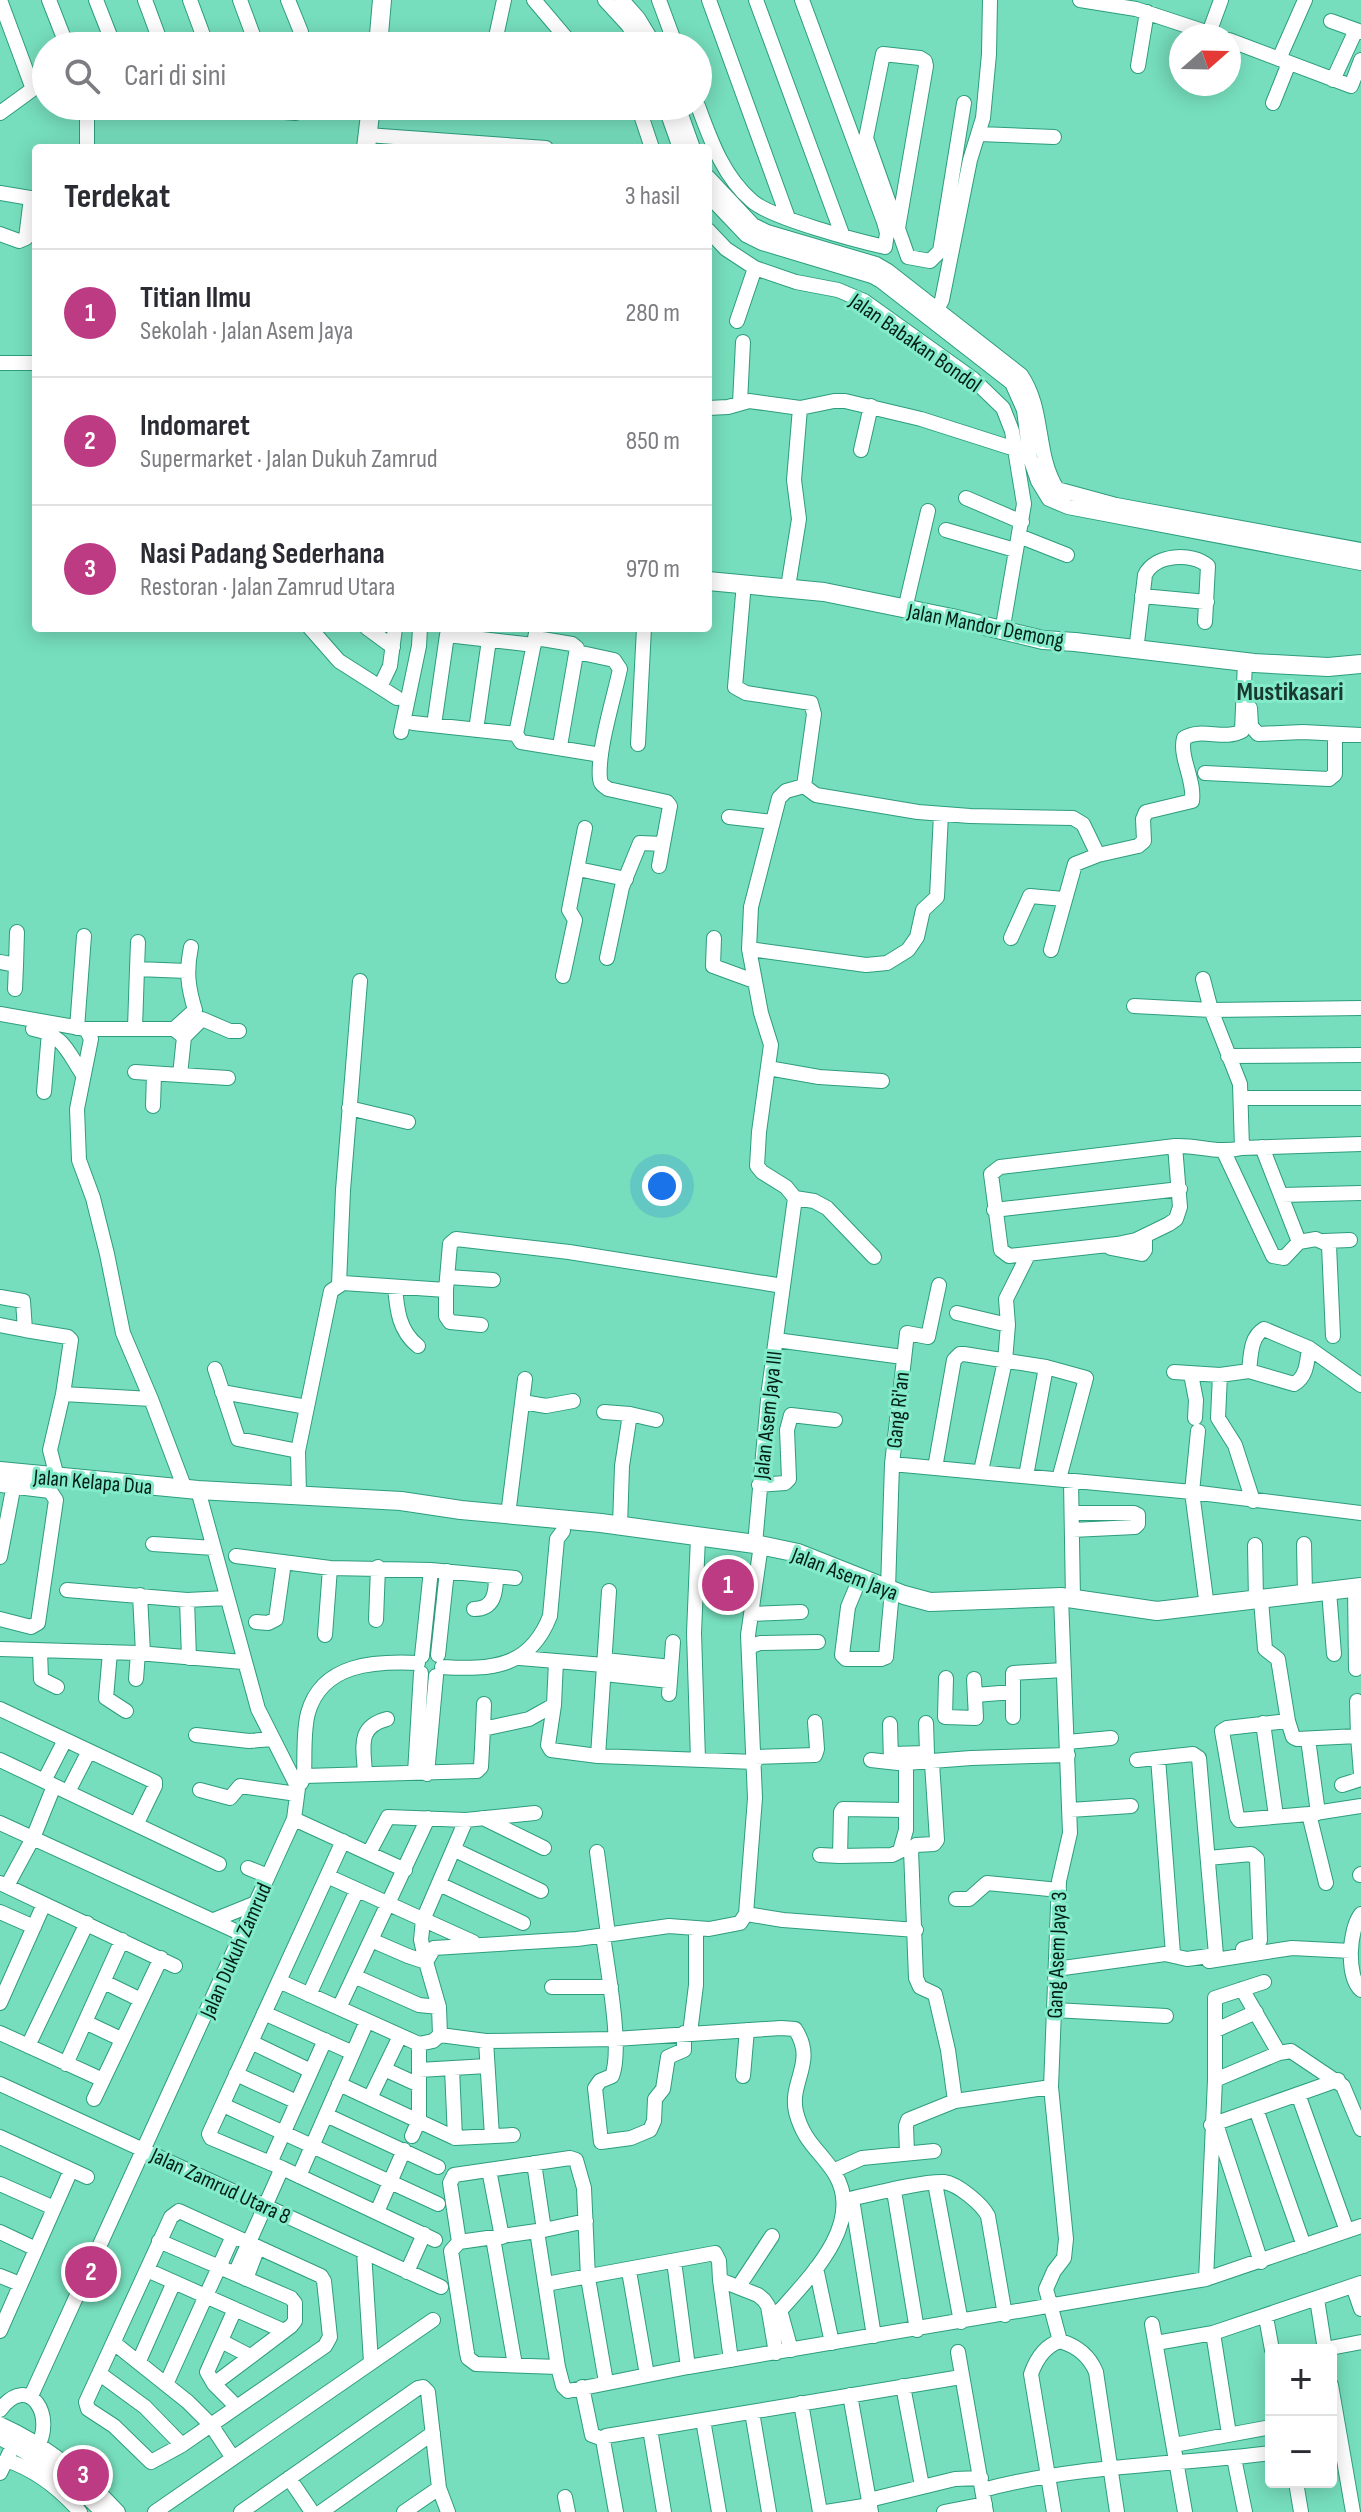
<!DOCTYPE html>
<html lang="id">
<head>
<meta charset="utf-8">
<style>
	:root { --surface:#fff; --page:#f7f7f7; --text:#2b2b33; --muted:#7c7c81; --line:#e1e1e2; --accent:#bd3b83 }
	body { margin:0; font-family:"Sofia Sans Condensed",sans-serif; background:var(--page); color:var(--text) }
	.controls { position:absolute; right:24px; bottom:24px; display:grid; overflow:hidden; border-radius:8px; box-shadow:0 4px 20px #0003 }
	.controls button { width:72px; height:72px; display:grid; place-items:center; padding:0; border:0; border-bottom:2px solid var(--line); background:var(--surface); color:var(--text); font:40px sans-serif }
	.compass { position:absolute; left:1169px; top:24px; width:72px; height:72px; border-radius:50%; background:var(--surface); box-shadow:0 4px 20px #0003; rotate:70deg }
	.you { position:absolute; left:662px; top:1186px; width:28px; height:28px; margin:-20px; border:6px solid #fff; border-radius:50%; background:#1a73e8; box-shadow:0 0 0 12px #1a73e833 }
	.badge { display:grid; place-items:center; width:52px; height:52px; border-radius:50%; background:var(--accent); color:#fff; font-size:26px; font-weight:700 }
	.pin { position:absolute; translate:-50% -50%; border:4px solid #fff; box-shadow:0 2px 8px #0006 }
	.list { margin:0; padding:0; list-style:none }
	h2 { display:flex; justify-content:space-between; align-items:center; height:104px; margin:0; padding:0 32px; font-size:34px }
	h2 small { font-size:26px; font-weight:400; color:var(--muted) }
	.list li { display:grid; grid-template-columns:52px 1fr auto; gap:24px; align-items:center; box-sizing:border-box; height:128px; padding:0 32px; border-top:2px solid var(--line) }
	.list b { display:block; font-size:30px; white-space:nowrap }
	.list p { margin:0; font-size:26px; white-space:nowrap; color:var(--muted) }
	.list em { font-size:26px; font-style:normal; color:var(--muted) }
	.icon { flex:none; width:44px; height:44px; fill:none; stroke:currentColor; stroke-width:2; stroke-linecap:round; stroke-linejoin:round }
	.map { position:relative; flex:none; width:1361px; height:2512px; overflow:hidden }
	.search { position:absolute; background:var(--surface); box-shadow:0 4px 20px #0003; left:32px; top:32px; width:680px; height:88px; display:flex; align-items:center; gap:20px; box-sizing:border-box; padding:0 28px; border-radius:44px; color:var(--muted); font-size:30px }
	.panel { position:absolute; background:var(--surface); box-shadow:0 4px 20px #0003; left:32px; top:144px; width:680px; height:488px; border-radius:8px }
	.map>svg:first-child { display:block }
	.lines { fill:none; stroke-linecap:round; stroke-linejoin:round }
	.minor-casing { stroke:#2d9d7e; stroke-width:16 }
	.major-casing { stroke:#2d9d7e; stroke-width:20 }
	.minor { stroke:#fff; stroke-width:14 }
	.major { stroke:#fff; stroke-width:18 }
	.labels { text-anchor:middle; stroke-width:6; stroke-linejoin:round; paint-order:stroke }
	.street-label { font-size:22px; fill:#001e15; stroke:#83ebc9 }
	.quarter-label { font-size:26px; font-weight:bold; fill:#18392f; stroke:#83ebc9 }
</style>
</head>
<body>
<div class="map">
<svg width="1361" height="2512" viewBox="0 0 1361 2512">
	<rect width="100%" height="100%" fill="#76debc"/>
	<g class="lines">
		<g class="minor-casing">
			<path id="minor" d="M0 0 33 89 0 113
				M49 0 67 46
				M96 0 114 46
				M145 0 162 46
				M190 0 207 46
				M240 0 257 46
				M288 0 301 32V46
				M534 0 573 46
				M605 0 628 25 641 46
				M622 0 638 18 655 46
				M659 0 676 46
				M709 0 788 218
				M756 0 842 234
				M1080 0 1136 9 1218 36
				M1331 21 1356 30
				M1209 33 1221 0
				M1229 40 1351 86 1361 60
				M494 46 504 0
				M1279 59 1305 0
				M1138 66 1147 12
				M1333 80 1356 30 1361 32
				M1273 103 1289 63
				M87 106V148
				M280 106 284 112 295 113 298 106
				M638 106 652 148
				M665 106 680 148
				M678 106 693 148
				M698 106C711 141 723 176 752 201 771 218 858 241 885 247L887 233 884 222 802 0
				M979 134 1054 137
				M367 135 546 148
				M708 177 753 225 767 232 876 264 888 271 1021 375C1045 410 1035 454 1057 489L1116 505 1361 550
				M0 193 36 199
				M708 195 746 235 762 243 872 276 881 281 1012 383 1024 410 1030 458 1038 481 1049 499 1068 507 1361 563
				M898 228 926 66 925 61 920 58 883 54 866 138 908 257 930 261 940 251 964 103
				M708 230 726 249 755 268 796 282 838 290 864 301 973 379 1003 408 1012 431 1024 504 1002 632
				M0 234 19 241 26 238 31 198
				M937 309 942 300 970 160 983 118 989 54 990 0
				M737 321 755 268
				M0 363H36
				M740 403 743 342
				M708 408 728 407 749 401 800 408 834 401H845L921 419 1015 449
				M861 450 871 406
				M966 498 1022 522
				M946 530 1015 550
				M1019 536 1067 555
				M744 583 735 687 746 693 811 703 814 714 804 786
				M788 587 799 519 794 480 800 408
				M1142 596 1207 602
				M905 609 928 511
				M310 628 339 661 397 698
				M367 628 393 647
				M537 628 516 734 521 742 601 755
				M536 638 572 644 577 648 560 746
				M1136 651 1145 575C1155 554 1192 552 1208 566L1205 622
				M577 652 614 660 620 669C614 698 597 751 600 779 601 785 603 785 608 789L667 802 670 806 663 844 640 843 622 887 607 958
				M380 687 390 666 395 628
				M1250 708 1251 726 1258 734 1303 732 1361 735
				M413 723 516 734
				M434 725 447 635 534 645
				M476 730 489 640
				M401 732 419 646 420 628
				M638 744 644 628
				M1205 773 1329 779 1335 774V734
				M804 786 816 795 918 812 970 816 1073 818 1083 824 1098 855 1138 846 1144 841 1143 819 1146 812 1192 801C1195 780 1179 757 1184 738 1202 727 1224 741 1242 731L1245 662
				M729 817 773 822
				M659 866 663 844
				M578 869 626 879
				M714 938 713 966 754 981
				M1011 938 1030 896 1064 899
				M749 949 866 965 887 963 908 950 917 937 923 910 937 897 941 814
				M1051 950 1075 864 1098 855
				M0 962 16 965 15 989
				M16 965 17 932
				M137 969 138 942
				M563 976 575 920 569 910 585 828
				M1203 979 1211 1010 1240 1084 1242 1148
				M1134 1006 1211 1010 1361 1008
				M0 1014 86 1029H174L184 1037 180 1075 135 1072
				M77 1028 84 936
				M135 1028 137 969 187 971
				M33 1029C64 1035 67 1051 83 1075
				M86 1029 91 1039 77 1109 79 1160 93 1198 107 1254 123 1333 151 1399 185 1489
				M174 1029 195 1010C188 987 186 972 191 947
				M184 1037 202 1019 230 1031H239
				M1228 1056 1361 1055
				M768 1068 819 1077 882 1081
				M180 1075 228 1078
				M44 1092 49 1032
				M1241 1098H1361
				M153 1106 154 1074
				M349 1108 408 1122
				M1175 1146 1180 1207 1176 1219 1169 1224 1136 1240 1117 1244 1009 1256 1001 1250 991 1174 1000 1167 1175 1146C1201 1145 1215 1154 1242 1148L1361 1144
				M1262 1147 1299 1242 1316 1239 1329 1245 1333 1336
				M1224 1152 1273 1256 1284 1258 1299 1242
				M1281 1195 1361 1193
				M795 1198 814 1201 827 1208 874 1257
				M994 1210 1180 1189
				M1324 1241 1350 1240
				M1111 1248 1142 1254 1145 1250V1236
				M448 1277 493 1280
				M339 1284 343 1190 360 981
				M395 1287C397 1310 399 1331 418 1346
				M446 1290V1316L450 1322 481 1325
				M0 1297 23 1301 25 1330 68 1337 71 1340 63 1394 50 1450 57 1477
				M957 1313 1008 1325
				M0 1325 25 1330
				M776 1340 903 1357
				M215 1369 238 1439 298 1451 299 1495
				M1249 1371C1251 1356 1250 1337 1264 1329L1309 1348 1361 1385
				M1174 1372 1220 1375 1249 1371 1294 1384C1307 1377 1307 1361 1309 1348
				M1191 1374 1196 1400 1195 1418
				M1220 1375 1218 1418 1235 1445 1253 1501
				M222 1392 307 1407
				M63 1394 151 1399
				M523 1402 546 1406 573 1401
				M604 1412 630 1414 656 1420
				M1198 1431 1192 1492 1207 1607
				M298 1451 331 1291 343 1283 446 1290 450 1244 456 1239 569 1252 783 1286
				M892 1464 907 1333 928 1337 939 1285
				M935 1468 954 1360 960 1354H964L1046 1367 1086 1378 1059 1479
				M981 1471 1005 1361 1008 1325 1006 1299 1028 1255
				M1026 1476 1046 1367
				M1071 1481 1073 1599
				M0 1485 50 1491 56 1500 38 1623 31 1627 0 1619
				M759 1485 785 1483 789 1479 787 1430 791 1415 835 1420
				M508 1515 525 1379
				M620 1526 622 1466 630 1414
				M1072 1530 1135 1527 1138 1524V1515L1134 1513H1072
				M153 1544 214 1548
				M755 1544 769 1389 795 1198 786 1187 762 1172 757 1166 759 1132 771 1045 761 1013 749 949 751 907 779 798 786 791 804 786
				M1304 1544 1305 1594
				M761 1545 748 1635 755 1798 746 1914 783 1920 916 1930
				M1255 1545 1256 1601
				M236 1556 330 1568 431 1570 515 1578
				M0 1557 15 1479
				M860 1578 848 1607 842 1655 846 1659H881L886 1657 892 1591
				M1355 1587 1356 1669
				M888 1589 892 1464 1192 1492 1361 1513
				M67 1590 187 1600 227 1598
				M1329 1591 1334 1654
				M140 1595 143 1653
				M187 1600 189 1658
				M1261 1600 1265 1649 1278 1659 1288 1721
				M474 1609C494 1609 496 1593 496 1576
				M751 1614 801 1612
				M376 1620 378 1567
				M256 1622 268 1623 276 1619 284 1562
				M325 1635 330 1568
				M749 1647 760 1643 818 1642
				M0 1649 138 1653 243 1662
				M40 1651 41 1679 57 1687
				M110 1652 106 1698 126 1711
				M438 1655 447 1571
				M422 1656 431 1570
				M520 1658 604 1665
				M605 1660 671 1667
				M556 1661 554 1705 548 1745 551 1750 598 1756 755 1762
				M442 1667C491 1670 530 1668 550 1616L557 1539 563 1531
				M604 1674 670 1681
				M946 1678 945 1717 976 1718 974 1679
				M136 1679 138 1653
				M669 1694 673 1642
				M975 1695 1013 1692
				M1357 1701 1358 1736
				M0 1709 155 1782V1786L137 1823
				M1013 1717V1673L1064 1670
				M1263 1723 1276 1816
				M890 1724 891 1762
				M483 1729 484 1704
				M196 1735 249 1741 273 1739
				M1308 1739 1318 1813
				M1067 1742 1111 1738
				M891 1754 927 1753 926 1723
				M598 1756 609 1591
				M754 1757 815 1755 817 1749 815 1722
				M1158 1758 1173 1954
				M0 1760 219 1864
				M698 1760 694 1633 698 1537
				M871 1760 898 1763
				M932 1763 937 1840 934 1844 916 1845 911 1850 916 1978 920 1987 935 1994 948 2050 955 2101
				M415 1773 421 1673
				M365 1774C364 1748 356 1727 387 1719
				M427 1774 436 1676
				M1361 1774 1358 1736 1297 1739 1293 1737 1288 1721 1227 1728 1222 1731 1237 1817 1239 1820 1309 1814 1361 1806
				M304 1776 477 1771 481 1767 483 1729 529 1719 554 1705
				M44 1781 65 1740
				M301 1783 304 1776C305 1756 303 1732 308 1713 322 1663 375 1661 418 1663
				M1342 1785 1361 1779
				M200 1790 230 1798 240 1786 297 1794
				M68 1792 89 1751
				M904 1810 843 1809 841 1812 840 1856 892 1855 900 1851 906 1830V1763L971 1758 1068 1755
				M1070 1810 1131 1806
				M1309 1814 1326 1883
				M483 1818 544 1848
				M294 1819 405 1870
				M0 1823 242 1934
				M343 1841 209 2134 211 2138 282 2168 435 2240
				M455 1850 541 1891
				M597 1852 608 1934
				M369 1853 388 1817 466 1820 535 1813
				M820 1855 840 1856
				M1208 1858 1251 1854 1257 1859 1260 1940 1258 1945 1243 1949
				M248 1868 268 1876
				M1360 1875 1361 1874
				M327 1876 473 1942
				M0 1883 175 1966
				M439 1884 523 1923
				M7 1886 33 1838 54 1786
				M956 1899H969L987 1883 1059 1890
				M0 1912 34 1927
				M1361 1914C1349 1929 1346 1976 1361 1990
				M214 1920 256 1903
				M603 1935C607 1967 623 2049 612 2076L600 2081 595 2088 601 2142 631 2138 650 2130 654 2121 655 2099 663 2089 668 2057 684 2050V2033
				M371 1940 408 1956 426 1962 421 1940 423 1920 466 1820
				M1209 1961 1292 1948 1351 1951
				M1056 1969 1165 1954 1187 1959 1216 1955 1199 1758 1193 1754 1137 1760
				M354 1976 419 2005 439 2007
				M279 1981 419 2044V2120L412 2136
				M104 1982 141 2000
				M552 1987H611
				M1242 1989 1279 2053
				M309 1995 357 1890
				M0 2003 44 1904
				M339 2008 428 1818
				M1054 2010 1166 2016
				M264 2013 353 2053
				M85 2022 121 2039
				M1216 2030 1256 2012
				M0 2033 103 2080
				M690 2033 696 1985V1928
				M440 2035 486 2041 615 2039 781 2028 795 2029C817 2062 789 2081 796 2112 804 2143 820 2150 835 2174 867 2227 802 2284 771 2321
				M486 2041 492 2136
				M251 2042 311 2071
				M419 2044 433 2041 440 2035 439 2007 426 1962 434 1948 577 1939 669 1926 709 1929 740 1923 746 1914
				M28 2046 87 1923
				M66 2064 122 1940
				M452 2068 455 2138
				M384 2069 419 2085
				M419 2070 487 2066
				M236 2074 297 2102
				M743 2076 747 2030
				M1215 2080 1279 2053 1291 2051 1343 2086 1361 2129
				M0 2084 441 2287
				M339 2084 455 2138 513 2135
				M1298 2094 1347 2231
				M370 2098 400 2036
				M94 2099 161 1958
				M223 2105 438 2204
				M1256 2109 1304 2246
				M326 2115 438 2167
				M1216 2124 1261 2262
				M1211 2125 1338 2080
				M0 2137 87 2177
				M907 2153 906 2126 908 2120 955 2101 1051 2087
				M270 2163 325 2040
				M534 2163 544 2230
				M489 2170 502 2237
				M833 2171 862 2158 934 2151
				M299 2176 367 2021
				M935 2183 961 2322
				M0 2184 54 2208
				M894 2191 917 2330
				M852 2199 874 2336
				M845 2200C869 2195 921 2181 944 2182 958 2184 982 2204 988 2216L1005 2315
				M179 2211 321 2276 324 2281 330 2337 325 2346 182 2445 151 2462 114 2426 88 2409 86 2402 171 2217Z
				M377 2212 404 2150
				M537 2231 558 2367 563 2386 568 2391 688 2367 1206 2279 1361 2226
				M0 2232 36 2249
				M493 2238 515 2365
				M159 2241 291 2298 295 2303V2321L291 2326 214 2384
				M459 2242 450 2183 454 2175 570 2158 576 2160 584 2188 588 2278 606 2382
				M364 2252 371 2362
				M674 2261 688 2367
				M238 2267 282 2168
				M816 2268 832 2343
				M147 2270 284 2331
				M629 2271 647 2375
				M407 2272 424 2234
				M0 2276 20 2284
				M246 2279 258 2247
				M1206 2279 1215 2080V1998L1264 1982
				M720 2280 731 2360
				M546 2284 715 2253 719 2261 720 2280 758 2295 764 2300 768 2306 776 2353
				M739 2286 772 2236
				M1353 2286 1361 2309
				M1317 2299 1325 2350
				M235 2309 207 2372 214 2384 237 2407
				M780 2310 791 2350
				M1266 2317 1272 2350
				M1152 2324 1185 2512
				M0 2331 71 2170
				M1213 2333 1229 2434
				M221 2341 250 2356
				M1060 2341 1046 2289 1054 2271 1064 2258 1066 2239 1051 2087 1059 1881 1070 1833 1061 1597
				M114 2343 188 2402 211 2425 233 2458
				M1156 2343 1213 2333 1361 2283
				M1325 2349 1361 2342
				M958 2352 986 2512
				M139 2361 174 2282
				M558 2367 476 2364 468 2358 467 2353 451 2251 459 2242 544 2230 586 2221
				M100 2374 145 2407 182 2445
				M167 2382 233 2236
				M1331 2385 1353 2512
				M903 2386 922 2486
				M582 2387 592 2435 603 2439
				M850 2395 871 2512
				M31 2396 294 1819 298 1788 258 1709 198 1490
				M801 2403 820 2512
				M0 2410C29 2371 57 2417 36 2449
				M752 2412 769 2512
				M703 2420 719 2512
				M0 2424C46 2445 84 2475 118 2512
				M650 2429 664 2512
				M0 2438C38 2458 73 2481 102 2512
				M1174 2445 1271 2427
				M1234 2458 1245 2512
				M6 2460C36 2470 59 2488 80 2512
				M0 2473 10 2452
				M289 2478 312 2512
				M1296 2482 1301 2512
				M983 2490C1074 2465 1177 2465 1271 2453
				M565 2497 568 2512
				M869 2500 955 2479 981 2478
				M155 2512 433 2320
				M241 2512 418 2388 423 2387 428 2392 439 2488 448 2512
				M321 2512 433 2433
				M404 2512 439 2488
				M616 2512 603 2440 606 2436 961 2377
				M826 2512 870 2505
				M944 2512 985 2504
				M1054 2512 1031 2374C1036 2360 1044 2346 1060 2341 1077 2346 1089 2355 1096 2372L1117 2512"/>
		</g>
		<g class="major-casing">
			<path id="major" d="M378 46 382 0
				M366 148 371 106
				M708 581 824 592 952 618 1043 640 1075 642 1254 663 1328 667 1361 664
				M0 1471 198 1490 401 1501 461 1510 601 1523 755 1544 798 1553 904 1595 930 1602 1061 1597 1157 1611 1361 1587"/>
		</g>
		<use href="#minor" class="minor"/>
		<use href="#major" class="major"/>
	</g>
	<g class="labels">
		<g class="street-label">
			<text transform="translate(916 342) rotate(35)" y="8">Jalan Babakan Bondol</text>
			<text transform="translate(986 625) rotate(11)" y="8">Jalan Mandor Demong</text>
			<text transform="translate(897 1410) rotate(-84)" y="8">Gang Ri'an</text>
			<text transform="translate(767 1415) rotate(-84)" y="8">Jalan Asem Jaya III</text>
			<text transform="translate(93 1481) rotate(5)" y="8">Jalan Kelapa Dua</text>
			<text transform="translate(845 1573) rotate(21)" y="8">Jalan Asem Jaya</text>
			<text transform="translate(235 1950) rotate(-66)" y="8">Jalan Dukuh Zamrud</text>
			<text transform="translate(1056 1955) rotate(-88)" y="8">Gang Asem Jaya 3</text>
			<text transform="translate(221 2185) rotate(25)" y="8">Jalan Zamrud Utara 8</text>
		</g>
		<g class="quarter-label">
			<text x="1290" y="700">Mustikasari</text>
		</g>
	</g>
</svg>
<div class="controls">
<button>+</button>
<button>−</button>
</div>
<svg class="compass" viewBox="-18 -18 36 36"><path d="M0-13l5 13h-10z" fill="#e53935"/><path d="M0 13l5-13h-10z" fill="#7c7c81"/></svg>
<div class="you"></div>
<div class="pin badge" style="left:728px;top:1585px">1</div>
<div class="pin badge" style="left:91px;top:2272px">2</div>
<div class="pin badge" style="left:83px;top:2475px">3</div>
<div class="search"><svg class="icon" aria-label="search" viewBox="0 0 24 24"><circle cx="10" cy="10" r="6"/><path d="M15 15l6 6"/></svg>Cari di sini</div>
<section class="panel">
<h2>Terdekat<small>3 hasil</small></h2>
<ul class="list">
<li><span class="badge">1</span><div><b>Titian Ilmu</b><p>Sekolah · Jalan Asem Jaya</p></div><em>280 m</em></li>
<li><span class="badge">2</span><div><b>Indomaret</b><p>Supermarket · Jalan Dukuh Zamrud</p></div><em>850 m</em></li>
<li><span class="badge">3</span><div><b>Nasi Padang Sederhana</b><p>Restoran · Jalan Zamrud Utara</p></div><em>970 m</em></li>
</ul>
</section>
</div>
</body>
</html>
